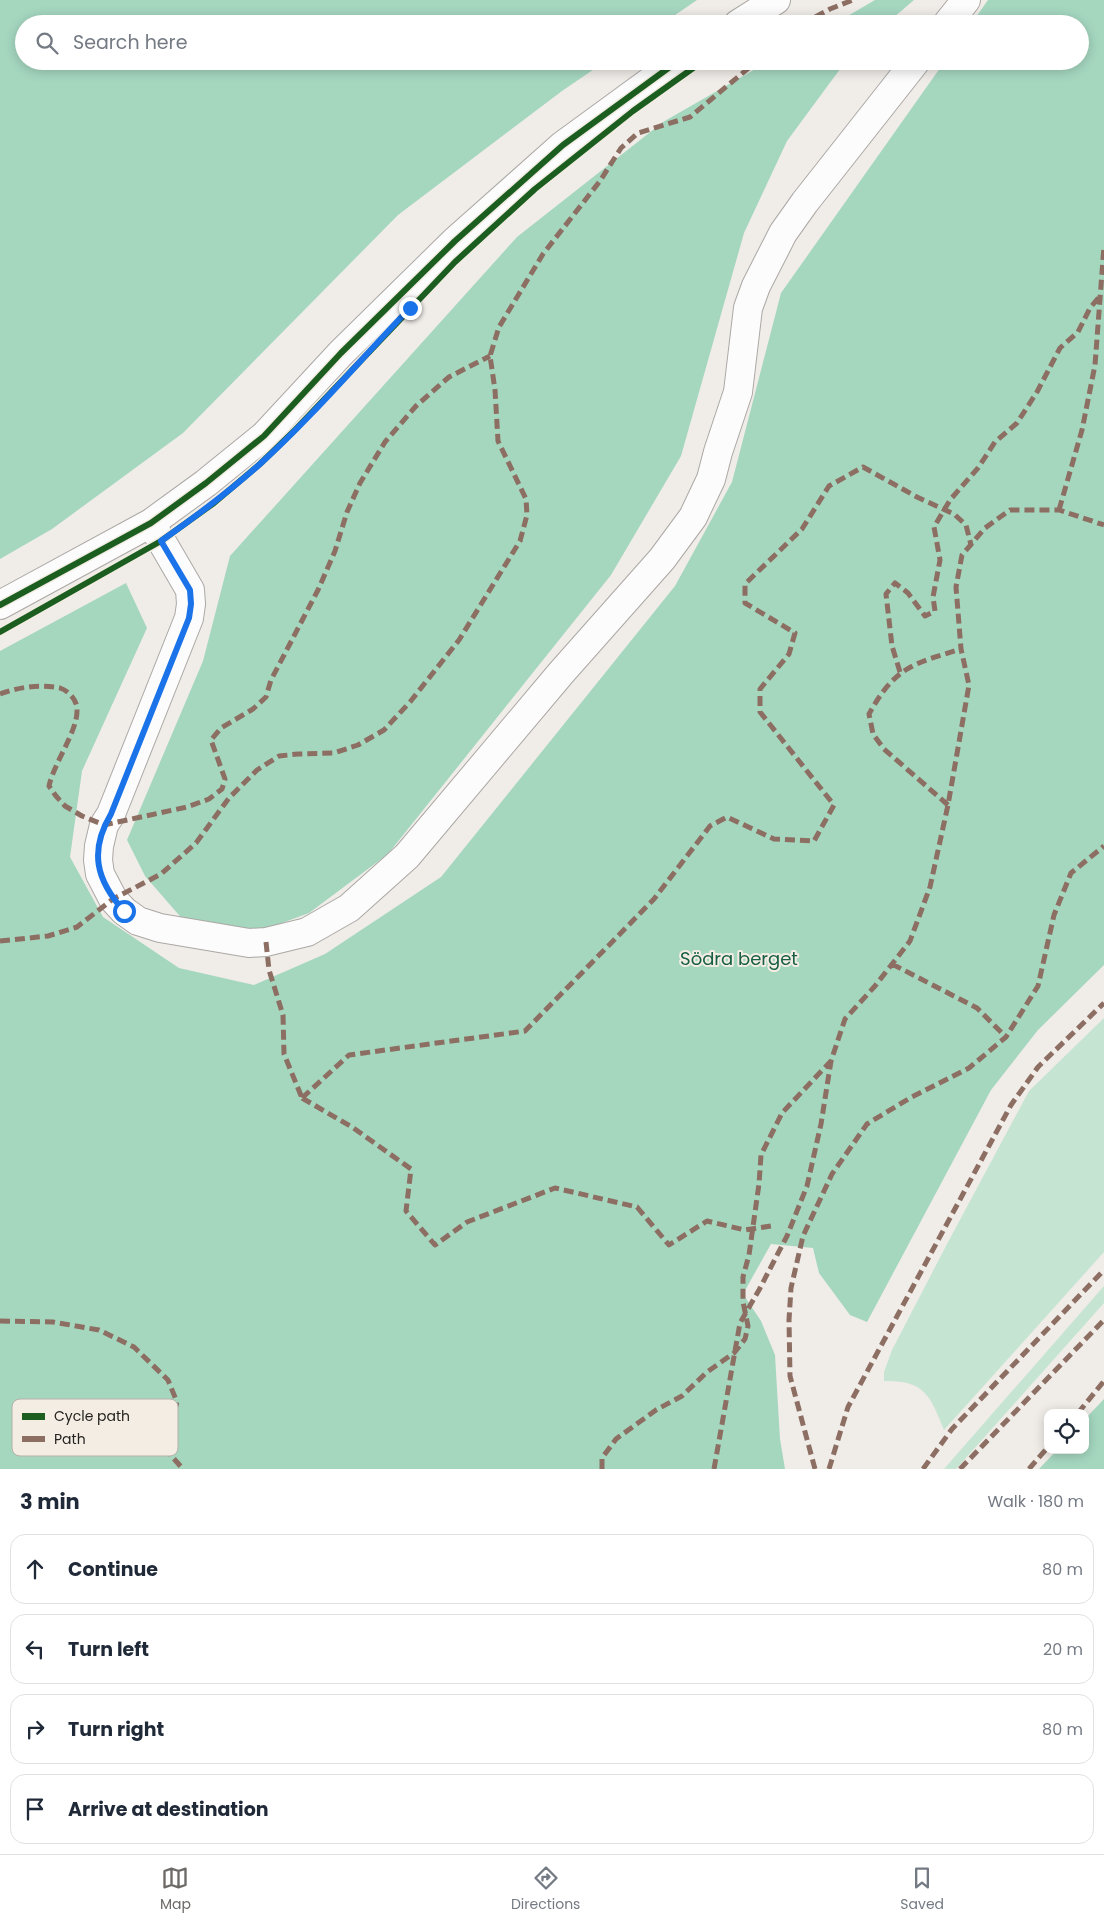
<!DOCTYPE html>
<html lang="en">
<head>
<meta charset="utf-8">
<style>
	:root { --surface:#fff; --page:#f6f6f7; --text:#1f2937; --muted:#747a83; --line:#e0e1e3; --accent:#6c6966 }
	body { margin:0; font-family:Poppins,sans-serif; background:var(--page); color:var(--text) }
	.controls { position:absolute; right:15px; bottom:15px; display:grid; overflow:hidden; border-radius:10px; box-shadow:0 2px 12px #0003 }
	.controls button { width:45px; height:45px; display:grid; place-items:center; padding:0; border:0; border-bottom:1px solid var(--line); background:var(--surface); color:var(--text); font:25px sans-serif }
	.stop { position:absolute; width:15px; height:15px; margin:-11px; border:4px solid #1a73e8; border-radius:50%; background:#fff }
	.stop.end { background:#1a73e8; border-color:#fff; box-shadow:0 1px 5px #0008 }
	.list { margin:0; padding:0; list-style:none }
	h2 { display:flex; justify-content:space-between; align-items:center; height:65px; margin:0; padding:0 20px; font-size:21px }
	h2 small { font-size:16px; font-weight:400; color:var(--muted) }
	.list li { display:grid; grid-template-columns:32px 1fr auto; gap:15px; align-items:center; box-sizing:border-box; height:70px; margin:0 10px 10px; padding:0 10px; border:1px solid var(--line); border-radius:15px }
	.list b { display:block; font-size:19px; white-space:nowrap }
	.list em { font-size:16px; font-style:normal; color:var(--muted) }
	.icon { flex:none; width:28px; height:28px; fill:none; stroke:currentColor; stroke-width:2; stroke-linecap:round; stroke-linejoin:round }
	.map { position:relative; flex:none; width:1104px; height:1469px; overflow:hidden }
	.search { position:absolute; background:var(--surface); box-shadow:0 2px 12px #0003; left:15px; right:15px; top:15px; height:55px; display:flex; align-items:center; gap:12px; box-sizing:border-box; padding:0 18px; border-radius:28px; color:var(--muted); font-size:19px }
	.sheet { height:385px; background:var(--surface) }
	nav { display:flex; justify-content:space-around; align-items:center; box-sizing:border-box; height:70px; border-top:1px solid var(--line); background:var(--surface); font-size:14px; color:var(--muted) }
	nav a { display:grid; justify-items:center; gap:2px }
	nav .on { color:var(--accent) }
	.map>svg:first-child { display:block }
	.green { fill:#c5e4d2 }
	.forest { fill:#a5d7bf }
	.lines { fill:none; stroke-linecap:round; stroke-linejoin:round }
	.minor-casing { stroke:#aba8a5; stroke-width:30 }
	.minor { stroke:#fdfcfc; stroke-width:28 }
	.quiet { stroke:#8d6e63; stroke-width:5; stroke-dasharray:10 5; stroke-linecap:butt }
	.cycleway-casing { stroke:#f3ede4; stroke-width:9 }
	.cycleway { stroke:#1b5e20; stroke-width:6 }
	.route { stroke:#1a73e8; stroke-width:6 }
	.labels { text-anchor:middle; stroke-width:4; stroke-linejoin:round; paint-order:stroke }
	.park-label { font-size:18px; fill:#165e44; stroke:#f3ede4 }
	.key { fill:#f3ede4; stroke:#b5b0a9; stroke-width:1 }
	.key-label { font-size:14px; fill:#252320 }
</style>
</head>
<body>
<div class="map">
<svg width="1104" height="1469" viewBox="0 0 1104 1469">
	<rect width="100%" height="100%" fill="#f0ece8"/>
	<path class="green" d="M1104 1018V1252L944 1430C930 1395 924 1380 884 1381V1372L892 1350 947 1244 1029 1091Z
		M1104 1286V1303L956 1469H944Z"/>
	<path class="forest" d="M0 0H697L662 24H24V61H606L562 91 398 215 183 433 52 529 0 559Z
		M875 0H914L886 24H834Z
		M988 0H1104V965L1038 1030 991 1090 867 1322 850 1315 819 1273 813 1248 771 1244 743 1294 761 1321 775 1355 780 1439 785 1469H0V651L126 583 147 628 82 771 70 857 103 917 179 968 254 985 325 954 441 877 675 586 732 482 781 293 945 61H1080V24H971Z
		M769 61H846L787 141 744 233 681 456 611 575 388 854 309 913 241 938 185 922 145 876 127 840 203 661 230 556 517 237 663 122Z
		M1104 1399V1469H1039L1057 1450H1085V1419Z"/>
	<g class="lines">
		<g class="minor-casing">
			<path id="minor" d="M738 24 776 0
				M947 24 966 0
				M151 523 190 590 191 604 189 618 111 814 104 825 99 846 98 860 100 874 113 899 124 911 138 921 160 928 249 943 266 942 307 932 349 908 407 856 561 673 662 559 693 517 711 479 718 452 738 392 748 308 756 286 783 233 805 202 916 61
				M0 605 151 523 206 483 264 436 341 353 455 241 563 145 678 61"/>
		</g>
		<use href="#minor" class="minor"/>
		<path class="quiet" d="M802 24 830 9 853 0
			M1059 510 1082 430 1095 365 1104 246
			M900 672 892 646 886 594 895 583 908 593 925 616 935 611 933 597 940 560 934 527 950 500 978 468 995 442 1017 423 1037 392 1060 348 1078 332 1090 308 1100 296
			M0 694C19 687 40 684 60 688 69 691 78 701 77 711 77 732 54 763 49 786L56 796 65 806 82 816 104 825 187 807 209 799 222 789 225 779 211 740 221 728 253 709 266 697 271 680 318 590 335 551 347 512 360 483 385 442 416 406 449 377 490 356
			M948 805 884 749 873 734 869 714C895 667 912 664 961 649
			M0 941 48 936 77 927 113 899 161 874 196 843 229 798 257 770 279 756 298 754 334 753 358 745 384 730 410 702 459 640 520 541 527 515 526 499 498 441 495 390 490 356 499 327 543 254 600 181 621 148 638 133 690 117 757 61
			M266 942 269 970 283 1015 284 1054 302 1098
			M892 964 977 1008 1006 1037
			M302 1098 349 1055 525 1031 654 899 710 826 727 817 774 839 814 841 834 805 760 712V689L789 654 795 633 745 603V584L802 529 829 486 863 467 917 497 954 514 966 525 971 545
			M302 1098 352 1127 411 1169 406 1211 435 1245 467 1222 555 1188 637 1207 669 1245 707 1221 745 1230 771 1226
			M0 1321 53 1322 99 1330 134 1347 168 1380 177 1402 168 1434V1452L183 1469
			M1078 1413 1104 1381
			M602 1469V1458L616 1439 656 1410 682 1396 707 1372 734 1353 745 1339 748 1326 743 1302V1277L749 1255 759 1184 761 1155 782 1113 830 1062
			M714 1469 740 1323 759 1290 787 1236 807 1186 821 1124 831 1061 845 1019 875 986 910 941 930 887 948 805 969 685 961 649 956 587 962 555 985 528 1010 510H1059L1104 525
			M815 1469 790 1376 789 1320 791 1288 803 1236 832 1174 867 1124 910 1098 969 1068 1006 1037 1038 986 1054 915 1071 873 1104 846
			M829 1469 848 1407 1011 1105 1038 1067 1104 1003
			M923 1469 952 1429 1104 1270
			M960 1469 1104 1320
			M1029 1469 1048 1447"/>
		<g class="cycleway-casing">
			<path id="cycleway" d="M0 605 151 523 206 483 264 436 341 353 455 241 563 145 678 61
				M0 632 161 541 214 503 260 464 294 431 455 262 535 189 633 111 703 61"/>
		</g>
		<use href="#cycleway" class="cycleway"/>
	</g>
	<g class="lines">
		<path class="route" d="M124 911C96 880 89 851 111 814L189 618 191 604 190 590 161 541C195 517 229 492 260 464 313 416 360 360 410 308"/>
	</g>
	<g class="labels">
		<g class="park-label">
			<text x="739" y="965">Södra berget</text>
		</g>
	</g>
	<rect x="12" y="1399" width="166" height="57" rx="8" class="key"/>
	<rect x="22" y="1413" width="23" height="7" fill="#1b5e20"/>
	<rect x="22" y="1436" width="23" height="6" fill="#8d6e63"/>
	<g class="key-label">
		<text x="54" y="1421">Cycle path</text>
		<text x="54" y="1444">Path</text>
	</g>
</svg>
<div class="controls">
<button><svg class="icon" aria-label="locate" viewBox="0 0 24 24"><circle cx="12" cy="12" r="6"/><path d="M12 2v4M12 18v4M2 12h4M18 12h4"/></svg></button>
</div>
<div class="stop" style="left:124px;top:911px"></div>
<div class="stop end" style="left:410px;top:308px"></div>
<div class="search"><svg class="icon" aria-label="search" viewBox="0 0 24 24"><circle cx="10" cy="10" r="6"/><path d="M15 15l6 6"/></svg>Search here</div>
</div>
<section class="sheet">
<h2>3 min<small>Walk · 180 m</small></h2>
<ul class="list">
<li><svg class="icon" aria-label="ahead" viewBox="0 0 24 24"><path d="M12 20V5M6 11l6-6 6 6"/></svg><div><b>Continue</b></div><em>80 m</em></li>
<li><svg class="icon" aria-label="left" viewBox="0 0 24 24"><path d="M17 20v-9H6M10 6l-5 5 5 5"/></svg><div><b>Turn left</b></div><em>20 m</em></li>
<li><svg class="icon" aria-label="right" viewBox="0 0 24 24"><path d="M7 20v-9h11M14 6l5 5-5 5"/></svg><div><b>Turn right</b></div><em>80 m</em></li>
<li><svg class="icon" aria-label="arrive" viewBox="0 0 24 24"><path d="M6 21V4h12l-3 4 3 4H6"/></svg><div><b>Arrive at destination</b></div></li>
</ul>
</section>
<nav>
<a class="on"><svg class="icon" aria-label="map" viewBox="0 0 24 24"><path d="M3 6l6-2 6 2 6-2v14l-6 2-6-2-6 2zM9 4v14M15 6v14"/></svg>Map</a>
<a><svg class="icon" aria-label="directions" viewBox="0 0 24 24"><path d="M12 3l9 9-9 9-9-9zM9 14v-3h6M13 9l2 2-2 2"/></svg>Directions</a>
<a><svg class="icon" aria-label="saved" viewBox="0 0 24 24"><path d="M7 4h10v16l-5-4-5 4z"/></svg>Saved</a>
</nav>
</body>
</html>
